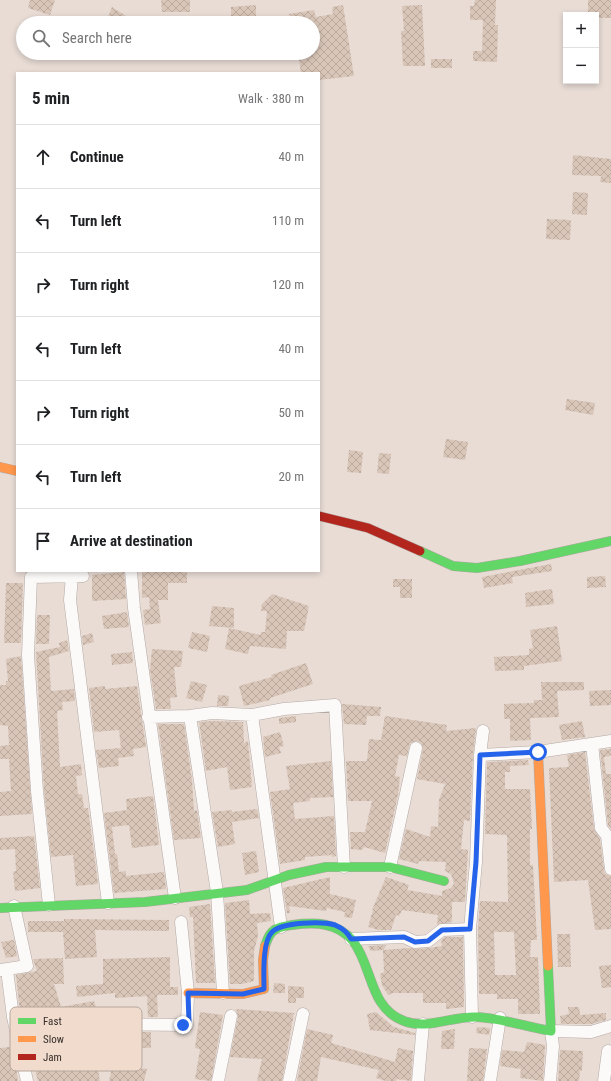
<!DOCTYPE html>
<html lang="en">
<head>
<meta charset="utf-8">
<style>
	:root { --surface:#fff; --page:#f2f2f2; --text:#202124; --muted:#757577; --line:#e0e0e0 }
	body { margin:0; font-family:"Roboto Condensed",sans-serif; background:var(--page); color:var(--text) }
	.controls { position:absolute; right:12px; top:12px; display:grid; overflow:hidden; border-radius:0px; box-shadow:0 2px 6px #0003 }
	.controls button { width:36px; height:36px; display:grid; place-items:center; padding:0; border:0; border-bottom:1px solid var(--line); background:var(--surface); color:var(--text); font:20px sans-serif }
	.stop { position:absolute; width:12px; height:12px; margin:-9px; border:3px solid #2563eb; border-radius:50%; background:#fff }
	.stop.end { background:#2563eb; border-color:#fff; box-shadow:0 1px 4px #0008 }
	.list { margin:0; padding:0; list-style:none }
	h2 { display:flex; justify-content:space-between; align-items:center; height:52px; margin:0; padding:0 16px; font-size:17px }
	h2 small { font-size:13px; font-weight:400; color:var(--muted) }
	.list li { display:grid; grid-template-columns:26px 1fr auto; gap:12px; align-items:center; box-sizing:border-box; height:64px; padding:0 16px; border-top:1px solid var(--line) }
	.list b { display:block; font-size:15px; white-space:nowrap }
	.list em { font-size:13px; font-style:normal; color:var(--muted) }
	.icon { flex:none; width:22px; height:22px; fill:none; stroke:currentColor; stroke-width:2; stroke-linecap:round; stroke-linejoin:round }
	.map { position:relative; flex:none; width:611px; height:1081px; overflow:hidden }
	.search { position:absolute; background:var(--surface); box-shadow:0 2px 6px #0003; left:16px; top:16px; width:304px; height:44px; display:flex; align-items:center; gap:10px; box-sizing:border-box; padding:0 14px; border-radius:22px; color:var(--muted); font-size:15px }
	.panel { position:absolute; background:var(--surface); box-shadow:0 2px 6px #0003; left:16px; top:72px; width:304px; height:500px; border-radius:0px }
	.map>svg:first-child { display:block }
	.building { fill:url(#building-cross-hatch); fill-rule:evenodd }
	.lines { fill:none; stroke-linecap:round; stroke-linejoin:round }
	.street-casing { stroke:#b3a9a4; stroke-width:13 }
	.fast-casing { stroke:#b3a9a4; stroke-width:10 }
	.slow-casing { stroke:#b3a9a4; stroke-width:10 }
	.jam-casing { stroke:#b3a9a4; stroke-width:10 }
	.street { stroke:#fcfaf9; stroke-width:12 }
	.fast { stroke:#63d668; stroke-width:9 }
	.slow { stroke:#ff974d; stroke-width:9 }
	.jam { stroke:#b3261e; stroke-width:9 }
	.route { stroke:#2563eb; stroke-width:5 }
	.key { fill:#f0dbcd; stroke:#b8a79c; stroke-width:1 }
	.key-label { font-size:11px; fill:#362e29 }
</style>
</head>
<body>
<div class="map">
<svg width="611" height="1081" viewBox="0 0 611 1081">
	<defs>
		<pattern id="building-cross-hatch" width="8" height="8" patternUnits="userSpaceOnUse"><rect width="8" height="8" fill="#d9c6b8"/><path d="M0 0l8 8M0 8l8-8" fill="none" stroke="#bbaa9e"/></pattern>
	</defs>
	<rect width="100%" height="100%" fill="#e8dcd5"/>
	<path class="building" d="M30 0H55L50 15 28 8Z
		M161 0H190V12H162Z
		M475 0H496L495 25H498L497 62 473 61V51H482L483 20H470V6H474Z
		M588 0H611V18H596V15H588Z
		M256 5V17L231 18V7Z
		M343 5 354 76 319 80V73H301L298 53H313V23H291L289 14 314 10 316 17 333 14 332 7Z
		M422 5 425 66H403L401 31H404L402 6Z
		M112 7 123 14 137 23H120L108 17Z
		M431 59H452V68H431Z
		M573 155 611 159V183L600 182 601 176 572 175Z
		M573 192 588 193 587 215 572 214Z
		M547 219 571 220 570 240 546 239Z
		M567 399 595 403 593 415 565 410Z
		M446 439 468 442 465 460 443 457Z
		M349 450 363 452 361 473 347 472Z
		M379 453 391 454 389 474 377 473Z
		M551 564 552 571 512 577 513 583 484 588 482 577Z
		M142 571H187V583H168V600H158L161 623 145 625 143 610 150 609 149 597 142 598Z
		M124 572 126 599 92 601V575Z
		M605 576 606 587 587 588V577Z
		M393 579H412V598H400V587H393Z
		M6 583H23L21 643H4Z
		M552 589 554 604 526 607 525 593Z
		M272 594 309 606 304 631H287L286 649 250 646 248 654 225 649 229 628 261 635V632H265L267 611H261L262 604Z
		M212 606 234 608V628L209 626Z
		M127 612 129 627 104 629 102 616Z
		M37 615H50L49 644H36Z
		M557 626 562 661 524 666V670L495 671 494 657 529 655V649L533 648 530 630Z
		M192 632 210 636 207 652 188 648Z
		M92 633 94 642 83 645 82 636Z
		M67 640 69 651 49 657 51 691 74 689 75 701 62 702 63 710 57 711 60 767 81 764 82 775 76 776 78 794H82L84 808H88L89 815 98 884 76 886 73 855 51 857 44 790 36 652 60 647 59 643Z
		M152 649 183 651 181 667H174L177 697 170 698 171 709H156L150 670Z
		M132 652 133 663 112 665 111 654Z
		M21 656 32 814 0 816V792L11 791 9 759H0V746L9 745 8 726 0 725V685H6V681H8L6 659Z
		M306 663 313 684 270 698V700L244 706 239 686 272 677 271 675Z
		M191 681 207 685 202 702 186 698Z
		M541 682H584V690L557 691 559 717 530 718 531 740 510 741V719H504V704L534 703V700H542Z
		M105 686V689L137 686 146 747 133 749 134 756 118 758 119 766 99 768 96 750 121 748 119 730 94 732 89 688Z
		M611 690V705L590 706 589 691Z
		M218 695 229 696 228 706H217Z
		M342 704 381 707 380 716H367L366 725 344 724Z
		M296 716V722L279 724V718Z
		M385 716 447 725 446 731 476 728 473 755 470 821 464 820 461 849 468 850 465 902H452V922L437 925 438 915 402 910 399 916 396 915 391 930H379L368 927 373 910H372L386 877 409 885 407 890 442 896V891L451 888 454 883 451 874 445 871 446 862 419 861 418 864 399 859 406 829 430 837 431 826 438 827 439 800 445 784 417 779 423 749 421 743 418 741 410 743 407 756 399 755 395 776 400 777 398 795 385 853 364 847 362 850 351 849 350 832H365L372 801H348L346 761H367L369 739 381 740Z
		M212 721 243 722 244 743 248 741 252 787 230 790 227 767 206 771 199 722Z
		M582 721 585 737 562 740 559 725Z
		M158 724H184L192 780 194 811 197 810 201 838 174 840Z
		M280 732 284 746 279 747 281 753 265 757 263 737Z
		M611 749V756L604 757 606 774H611V829L608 825 600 750Z
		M585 752 594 829 600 839 604 870 605 874 611 876V929L595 930 588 880 554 882 549 768 569 767 567 755Z
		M528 760 529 765 510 766V772H505V789H530L532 829H530V865H533L537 940H531L530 957H538L540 1014H518V999H497V994H479L478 929 480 901 508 902 507 835 485 834 487 762ZM494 932H514L516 975H495Z
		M331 761 333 797 310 798V801L293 803 295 819 334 816 336 856 332 857V855L305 857V860L280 864 270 792 290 789 286 766Z
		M153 796 159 845 132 848 129 825 112 827 115 854H117L119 872 126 871V876L164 872 166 889 114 893 104 813 127 810 126 799Z
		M257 809 259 818 232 822 235 844 218 847 212 812 232 810V812Z
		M34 836 40 888 15 891 13 872 16 871 15 849 0 850V838Z
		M256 851 259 872 245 875 242 853Z
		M330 877V894L356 900 352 918 344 917 345 912 327 908 326 911 289 906 290 913H287L283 888Z
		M249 900 250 914 270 913 271 921 257 923 258 936 254 951V981L242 984H230L225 903Z
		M210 904 215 983H196L193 917H190L189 907Z
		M64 919 169 920V931L95 930 97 957 65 959 63 932H28V921H64Z
		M557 934H570L571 967H558Z
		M445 937H463L464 1007 446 1009V1003H423V993H393L388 995 382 985 380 974 384 972 383 950 371 951 368 946 386 945 384 950 409 948 416 949 429 948 442 946 441 940Z
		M14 940 17 956 6 958 1 942Z
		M170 957V987H178V995H157L158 1017H148L147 996 115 998V993L77 997 76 986 103 984V959Z
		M63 958 64 984H54L61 1007 94 1001 96 1007 86 1010 88 1017 75 1018 74 1013 25 1025 19 1004 16 975 37 971 33 959Z
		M611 965V987L602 988 599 966Z
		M274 983 285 984V993H273Z
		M288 986 304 987V998H296V1003H288Z
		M568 1007H579L580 1015 606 1013V1020L591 1024H561L560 1016 569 1014Z
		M236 1009 294 1013 282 1081H257L262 1059 230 1057 238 1017Z
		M200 1012 223 1015 211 1081 195 1079 200 1049 195 1048Z
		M376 1012 394 1027 415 1033V1035L370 1030 367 1014Z
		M477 1027 490 1028 489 1035 476 1033Z
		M307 1029 333 1035 331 1043 395 1062 398 1048 413 1051 411 1081 397 1079 396 1081H386L376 1078 379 1070 321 1057 317 1081H297Z
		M455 1029 454 1049H441L442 1031Z
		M94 1032H151V1048L113 1047 112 1050 95 1052 100 1081H38L35 1069 40 1067 32 1039 46 1036 53 1060 74 1053 71 1035Z
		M527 1042 545 1045 543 1081 520 1078 521 1069 500 1066 502 1050 524 1052Z
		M10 1047 12 1068 16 1067 18 1081H0V1048Z
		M469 1048 487 1049 483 1081H467Z
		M560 1050 583 1051 582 1071H580L579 1081H558Z
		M113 1063 147 1069 144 1081H109Z"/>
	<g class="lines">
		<g class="street-casing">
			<path id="street" d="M131 571 134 608 175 898
				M72 576 70 600 108 903
				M252 715 281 927
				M190 716 217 892 223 993
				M148 717 190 716 212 713 252 715 284 709 335 705 344 867
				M592 744 601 828 607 836 611 869
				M480 755 538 752 611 741
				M390 867 416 748
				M49 905 37 791 28 655 31 577 83 576
				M351 939 404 937 415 942 428 941 442 930 470 929
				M0 970 27 966 14 906
				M7 970 13 1017 27 1081
				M472 1017 470 929 476 862 480 755 483 731
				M17 1034 43 1029 94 1024 187 1025 188 993 181 922
				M218 1081 231 1016
				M289 1081 303 1014
				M418 1081 423 1024
				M490 1081 500 1018
				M550 1081 553 1046 551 1031 591 1032 611 1026
				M604 1081 608 1051"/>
		</g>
		<g class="fast-casing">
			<path id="fast" d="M420 551 453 566 477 568 520 561 611 541
				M0 908 145 902 247 890 289 875 326 867H390L444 881
				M265 946C267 941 268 936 272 932 277 927 285 926 292 925 315 922 337 922 353 941 373 967 369 1008 404 1021 427 1030 453 1016 476 1017 502 1018 526 1027 551 1031L548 966"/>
		</g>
		<g class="slow-casing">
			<path id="slow" d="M0 467 17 471
				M538 752 548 966
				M188 993 243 994 264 989 263 960 265 946"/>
		</g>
		<g class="jam-casing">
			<path id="jam" d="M319 516 368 528 420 551"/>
		</g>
		<use href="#street" class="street"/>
		<use href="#fast" class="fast"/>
		<use href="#slow" class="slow"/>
		<use href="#jam" class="jam"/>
	</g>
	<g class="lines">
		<path class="route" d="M183 1025H187L189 1022 188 993 243 994 264 989C264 975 262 942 272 932 282 922 322 921 335 925 342 928 348 933 351 939L404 937 415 942 428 941 442 930 470 929 476 862 480 755 538 752"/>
	</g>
	<rect x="10" y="1007" width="132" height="64" rx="6" class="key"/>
	<rect x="18" y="1018" width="18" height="6" fill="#63d668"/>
	<rect x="18" y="1036" width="18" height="6" fill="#ff974d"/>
	<rect x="18" y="1054" width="18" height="6" fill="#b3261e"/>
	<g class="key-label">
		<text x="43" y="1025">Fast</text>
		<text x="43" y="1043">Slow</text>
		<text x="43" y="1061">Jam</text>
	</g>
</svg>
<div class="controls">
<button>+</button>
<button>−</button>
</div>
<div class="stop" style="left:538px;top:752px"></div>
<div class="stop end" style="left:183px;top:1025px"></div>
<div class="search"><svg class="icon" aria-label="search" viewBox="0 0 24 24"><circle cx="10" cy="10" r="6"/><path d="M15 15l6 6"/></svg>Search here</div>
<section class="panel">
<h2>5 min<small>Walk · 380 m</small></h2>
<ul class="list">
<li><svg class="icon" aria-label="ahead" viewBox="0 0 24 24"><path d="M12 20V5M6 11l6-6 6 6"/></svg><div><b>Continue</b></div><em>40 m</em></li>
<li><svg class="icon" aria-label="left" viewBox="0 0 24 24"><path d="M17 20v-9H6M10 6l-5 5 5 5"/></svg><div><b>Turn left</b></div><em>110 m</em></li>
<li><svg class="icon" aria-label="right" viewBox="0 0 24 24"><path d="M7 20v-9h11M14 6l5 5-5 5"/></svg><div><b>Turn right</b></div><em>120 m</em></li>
<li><svg class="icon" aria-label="left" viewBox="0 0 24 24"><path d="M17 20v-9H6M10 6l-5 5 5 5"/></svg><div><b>Turn left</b></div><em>40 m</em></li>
<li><svg class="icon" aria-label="right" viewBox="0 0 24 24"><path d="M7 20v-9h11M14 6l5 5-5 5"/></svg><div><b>Turn right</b></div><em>50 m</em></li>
<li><svg class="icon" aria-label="left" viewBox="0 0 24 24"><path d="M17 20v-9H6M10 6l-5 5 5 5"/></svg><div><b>Turn left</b></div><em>20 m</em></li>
<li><svg class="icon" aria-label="arrive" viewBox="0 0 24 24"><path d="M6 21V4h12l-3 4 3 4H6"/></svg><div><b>Arrive at destination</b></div></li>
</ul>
</section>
</div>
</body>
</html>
